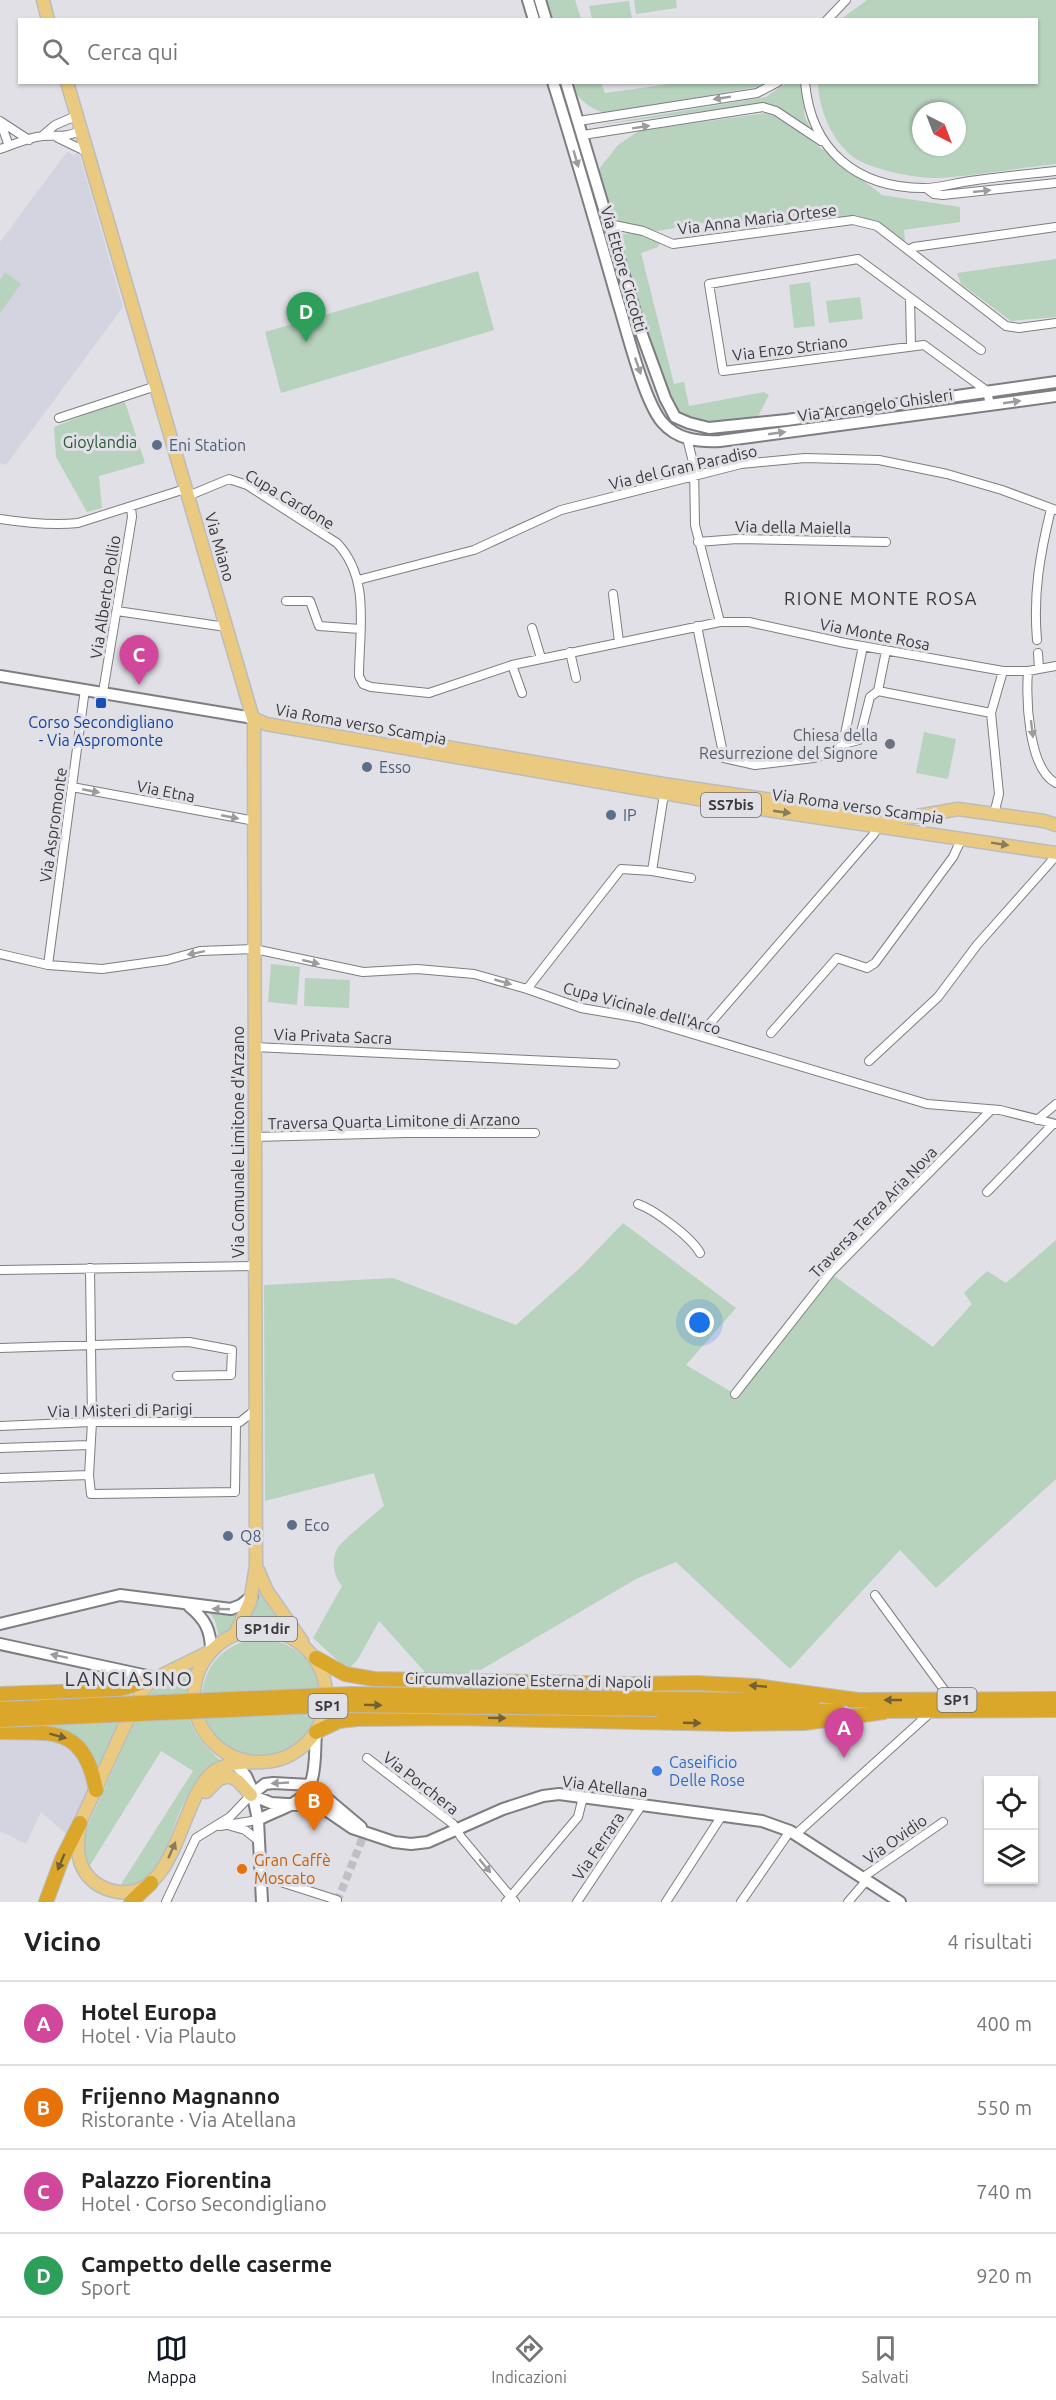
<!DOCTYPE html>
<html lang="it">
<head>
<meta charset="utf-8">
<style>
	:root { --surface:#fff; --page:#f2f2f2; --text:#222; --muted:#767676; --line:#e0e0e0; --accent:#111827 }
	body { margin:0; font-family:Ubuntu,sans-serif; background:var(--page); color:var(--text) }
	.controls { position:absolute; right:18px; bottom:18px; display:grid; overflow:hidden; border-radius:0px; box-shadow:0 2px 4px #0004 }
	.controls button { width:54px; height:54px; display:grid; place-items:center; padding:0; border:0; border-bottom:2px solid var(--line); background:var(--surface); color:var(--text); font:30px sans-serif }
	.compass { position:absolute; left:912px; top:102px; width:54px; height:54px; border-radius:50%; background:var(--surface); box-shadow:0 2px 4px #0004; rotate:138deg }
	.you { position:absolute; left:700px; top:1323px; width:21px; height:21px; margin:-15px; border:4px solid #fff; border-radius:50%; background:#1a73e8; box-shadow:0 0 0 9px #1a73e833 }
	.badge { display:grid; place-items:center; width:39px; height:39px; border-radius:50%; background:var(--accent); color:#fff; font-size:20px; font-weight:700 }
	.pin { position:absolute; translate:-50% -50px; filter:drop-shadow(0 2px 3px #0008) }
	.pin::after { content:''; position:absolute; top:32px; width:21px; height:18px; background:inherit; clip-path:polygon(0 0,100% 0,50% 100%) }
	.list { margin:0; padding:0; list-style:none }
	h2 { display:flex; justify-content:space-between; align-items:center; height:78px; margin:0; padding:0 24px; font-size:26px }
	h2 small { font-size:20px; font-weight:400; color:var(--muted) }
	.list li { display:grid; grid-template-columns:39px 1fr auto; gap:18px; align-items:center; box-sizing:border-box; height:84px; padding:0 24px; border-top:2px solid var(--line) }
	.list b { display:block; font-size:22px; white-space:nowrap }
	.list p { margin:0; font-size:20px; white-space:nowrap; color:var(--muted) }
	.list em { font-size:20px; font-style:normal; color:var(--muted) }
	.icon { flex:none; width:33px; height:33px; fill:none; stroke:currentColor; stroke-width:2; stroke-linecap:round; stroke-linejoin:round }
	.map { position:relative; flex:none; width:1056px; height:1902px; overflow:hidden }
	.search { position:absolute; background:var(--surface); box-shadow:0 2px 4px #0004; left:18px; right:18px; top:18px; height:66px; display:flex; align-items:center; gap:15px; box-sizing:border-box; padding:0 21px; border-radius:0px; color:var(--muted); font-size:22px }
	.sheet { height:414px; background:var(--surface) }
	nav { display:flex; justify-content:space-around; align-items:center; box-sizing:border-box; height:84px; border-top:2px solid var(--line); background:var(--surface); font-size:16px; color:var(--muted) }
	nav a { display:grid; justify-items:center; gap:3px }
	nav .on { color:var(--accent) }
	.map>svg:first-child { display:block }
	.built { fill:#d4d3e0 }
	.green { fill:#b7d2bd; fill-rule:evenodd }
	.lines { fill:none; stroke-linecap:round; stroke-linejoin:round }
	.street-tunnel { stroke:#bfbfc4; stroke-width:8; stroke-dasharray:8 4; stroke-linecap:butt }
	.street-casing { stroke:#7d7d82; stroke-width:10 }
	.secondary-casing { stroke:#7d7d82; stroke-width:14 }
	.primary-casing { stroke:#bcbcbd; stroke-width:15 }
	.highway-casing { stroke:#bcbcbd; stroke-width:16 }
	.street { stroke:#fff; stroke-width:8 }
	.secondary { stroke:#fff; stroke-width:10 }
	.primary { stroke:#e9ca80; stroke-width:12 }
	.highway { stroke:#dba72b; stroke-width:14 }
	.highway-bridge-casing { stroke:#bcbcbd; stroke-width:16; stroke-linecap:butt }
	.highway-bridge { stroke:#dba72b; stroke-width:14 }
	.oneway { fill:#9c9c9e }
	.oneway2 { fill:#897b5b }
	.oneway3 { fill:#726036 }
	.service-dot { fill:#5c6f8a; stroke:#e0e0e6; stroke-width:2 }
	.transit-dot { fill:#1a4fb4; stroke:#e0e0e6; stroke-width:2 }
	.worship-dot { fill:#6b7280; stroke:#e0e0e6; stroke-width:2 }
	.shop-dot { fill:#3f7fe0; stroke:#e0e0e6; stroke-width:2 }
	.food-dot { fill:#e8710a; stroke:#e0e0e6; stroke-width:2 }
	.labels { text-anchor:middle; stroke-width:6; stroke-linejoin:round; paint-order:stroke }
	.shield { fill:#e0e0e6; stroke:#6c6c6f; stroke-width:1.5 }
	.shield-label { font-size:15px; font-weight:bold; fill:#3a3a3c }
	.street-label { font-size:16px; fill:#3a3a3c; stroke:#e0e0e6 }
	.park-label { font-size:16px; fill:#295738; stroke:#e0e0e6 }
	.service-label { font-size:16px; fill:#4e5e75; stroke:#e0e0e6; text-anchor:start }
	.transit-label { font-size:16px; fill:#164399; stroke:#e0e0e6 }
	.worship-label { font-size:16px; fill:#5b616d; stroke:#e0e0e6; text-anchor:end }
	.shop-label { font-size:16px; fill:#366cbe; stroke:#e0e0e6; text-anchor:start }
	.food-label { font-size:16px; fill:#c56008; stroke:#e0e0e6; text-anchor:start }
	.neighbourhood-label { font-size:18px; letter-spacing:1.5px; fill:#3a3a3c; stroke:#e0e0e6 }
	.quarter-label { font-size:20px; letter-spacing:1.5px; fill:#3a3a3c; stroke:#e0e0e6 }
</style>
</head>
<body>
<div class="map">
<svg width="1056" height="1902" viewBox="0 0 1056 1902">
	<rect width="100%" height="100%" fill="#e0e0e6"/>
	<path class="built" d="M67 152 74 155 79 153 123 307 6 465 0 463V242Z
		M37 1738 60 1741 79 1754 89 1787 68 1836 41 1812 26 1844 0 1831V1740Z"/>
	<path class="green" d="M546 0H575L581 19H552Z
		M634 0H676L677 8 636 14Z
		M867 0H1056V164C1018 168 979 175 941 178 919 179 869 170 852 156 831 139 819 110 818 83L1036 82V20L841 19ZM921 111H957V147H921Z
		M629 1 632 19H592L589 6Z
		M684 82 767 83 762 86 609 113C592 112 576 98 571 83H601L605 93Z
		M801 82 805 118 812 130 777 107 764 103 592 126 766 97 786 83Z
		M766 113 782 118 882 195 960 207V222L904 230 905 242 870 224 832 223 765 232 733 218 657 231 619 222 610 210 599 169 618 145 639 131Z
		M642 232 660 243 658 247 641 253 674 384 684 382 689 406 764 392 769 395 757 418 703 427 669 408 617 235Z
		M1056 259V317L1011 321 961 284 957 273Z
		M478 271 494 330 281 393 265 332Z
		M5 272 21 284 0 313V280Z
		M810 282 815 326 794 328 789 285Z
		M860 297 863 319 829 323 826 301Z
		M124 399 145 463 99 476 102 508 87 512 56 457 54 427Z
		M924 732 956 739 948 779 916 773Z
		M271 964 300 967 297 1005 268 1002Z
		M305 978 350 980 349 1008 304 1006Z
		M623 1223 736 1308 686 1365 735 1394 834 1276 933 1347 972 1304 964 1293 987 1271 1006 1283 1056 1240V1479L936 1588 900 1550 790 1669 676 1562 636 1579 443 1692 379 1621 358 1659 348 1670 313 1638 342 1586C334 1577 331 1560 337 1549 341 1541 375 1514 384 1506L374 1473 265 1501 264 1285 393 1278 516 1325 580 1268Z
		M260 1591 283 1621 264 1619 248 1622Z
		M243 1609 236 1624 219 1638 215 1621 209 1611 229 1613Z
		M202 1698a59 59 0 1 1 118 0a59 59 0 1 1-118 0Z
		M195 1667C179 1708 188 1732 220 1760 208 1772 195 1784 186 1799 169 1827 164 1890 120 1886L193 1771 161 1751 89 1867 83 1850 85 1832 145 1698 161 1684Z
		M132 1692 97 1771 77 1740 0 1730V1698Z"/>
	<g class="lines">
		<path class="street-tunnel" d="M337 1902 365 1832"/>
		<g class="street-casing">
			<path id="street" d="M827 20 846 0
				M805 82C811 151 857 188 924 188 939 188 955 183 970 181 998 177 1027 174 1056 171
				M0 121 29 140
				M0 121 9 146
				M579 121 757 93 778 82
				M583 135 763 107 776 111 821 141
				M42 136 55 125 76 116
				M58 138 87 152
				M0 149C13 145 29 137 43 136 57 135 68 138 81 130
				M926 188 934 194 943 195 1056 183
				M609 224 643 231 673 244 853 220 877 226 1006 326 1019 328 1056 323
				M908 250 914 247 1056 227
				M910 298 911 346
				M981 350 858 259 709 284 723 371 924 345 987 391 990 405
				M59 418 156 386
				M687 438 694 466 695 525 720 622
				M188 496 229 479 247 485 337 543C371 579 359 630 359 676L363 684 371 687 429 693 512 665 720 622H749L845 643 1003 671H1028L1056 666
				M0 519C26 523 52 526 78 523L185 489
				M698 542 737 539 886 542
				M358 580 474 550 561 510 741 464 805 458 879 460 947 474 1002 490 1056 510
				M613 594 619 642
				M286 601H310L319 626 360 629
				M117 611 226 627
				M697 626 724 758 755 765 814 758 832 753 843 744
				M532 628 541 658
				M1037 640C1033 593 1040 554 1051 509
				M863 646 843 744 859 740 870 697 878 691 886 651
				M570 652 576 678
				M1038 653 1039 669
				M512 665 522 693
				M1028 671C1026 699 1028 769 1056 783
				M878 691 991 713
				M103 692 132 517 131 507
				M72 787 255 821
				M994 814 999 794 991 713 1003 671
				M652 871 691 878
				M0 954 48 965 102 969 167 960 200 951 254 949 363 972 417 969 474 974 527 989 581 1008 639 1018 927 1104 1000 1110 1056 1124
				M48 965 85 689
				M527 989 621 869 652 871 664 794
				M771 1033 837 958 867 968 875 963 953 857 962 838
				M700 1035 874 834 878 826
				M254 1047 615 1064
				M869 1061 938 997 977 945 1056 856
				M1037 1120 1056 1104
				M254 1137 406 1133H535
				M987 1192 1053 1124
				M638 1204C655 1210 691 1237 700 1253
				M0 1270 255 1266
				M0 1348 189 1342 232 1350 231 1375 177 1376
				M735 1394 831 1272 991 1110
				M0 1426 92 1422H240L255 1410
				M0 1448 90 1445
				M89 1475 92 1422 90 1268
				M0 1478 89 1475 91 1494 235 1492 236 1422
				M875 1595 945 1691
				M367 1758 453 1824 461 1837 515 1902
				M220 1826 258 1820
				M231 1826 245 1830 259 1841
				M795 1835 931 1712
				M262 1876 337 1900
				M862 1878 943 1822
				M166 1902 196 1838 230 1817 251 1795
				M506 1902 578 1817 583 1797
				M577 1902 641 1806
				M666 1902 721 1817
				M741 1902 790 1831
				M848 1902 866 1881"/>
		</g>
		<g class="secondary-casing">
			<path id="secondary" d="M528 0 534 20
				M540 0 546 20
				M553 82C576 155 597 229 618 302 627 331 644 401 662 422 677 440 699 442 720 441L1056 396
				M566 82 641 332 665 398 675 417 689 423 709 428 787 420 1056 382
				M0 676 253 718
				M189 1606C205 1619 211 1630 211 1651
				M0 1624 120 1595 231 1609 241 1605 252 1596
				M0 1644 157 1678
				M229 1756 246 1776 251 1787 258 1820 262 1902
				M251 1795 271 1803 320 1806 352 1828 394 1842 411 1844 428 1842 503 1809 543 1796 559 1794 762 1821 790 1831 900 1902
				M251 1795 265 1784 273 1783 311 1785 361 1827
				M258 1820C269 1814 281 1810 292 1804 319 1790 314 1759 316 1732"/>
		</g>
		<g class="primary-casing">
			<path id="primary" d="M43 0 48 20
				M67 82 254 722 256 1566 250 1602 235 1634
				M253 718 266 724 727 804 1056 853
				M399 739 663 784 882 816 906 818 958 809 1044 821 1056 825
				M258 1570 267 1591 302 1641
				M194 1696a66 66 0 1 1 132 0a66 66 0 1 1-132 0Z
				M211 1651 154 1679 143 1690 125 1725 80 1823C78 1839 75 1857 85 1872 93 1884 105 1890 119 1892 177 1898 179 1802 212 1773 226 1761 249 1763 265 1762
				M206 1792 219 1779 229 1776 238 1781 251 1795"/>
		</g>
		<g class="highway-casing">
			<path id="highway" d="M316 1658 345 1674 374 1679 630 1684 697 1683 756 1686 858 1700
				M0 1694 116 1690 154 1679
				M657 1699 813 1700
				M851 1700 1056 1699
				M657 1709 838 1711
				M875 1711 1056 1710
				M0 1732C54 1733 84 1726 96 1790
				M316 1732 339 1721 357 1719 456 1718 732 1724 804 1723 884 1712
				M46 1902 62 1859 80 1823
				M131 1902 151 1883"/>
		</g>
		<use href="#street" class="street"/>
		<use href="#secondary" class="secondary"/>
		<use href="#primary" class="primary"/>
		<use href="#highway" class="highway"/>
		<g class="highway-bridge-casing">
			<path id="highway-bridge" d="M0 1709 351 1694 657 1699
				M0 1720 342 1705 657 1709"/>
		</g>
		<use href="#highway-bridge" class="highway-bridge"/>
	</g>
	<defs><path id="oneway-solid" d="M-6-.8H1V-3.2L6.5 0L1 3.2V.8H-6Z" transform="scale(1.5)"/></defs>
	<g class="oneway">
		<use href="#oneway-solid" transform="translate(722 98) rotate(171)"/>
		<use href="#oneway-solid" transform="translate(641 127) rotate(-9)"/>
		<use href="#oneway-solid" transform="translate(576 159) rotate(74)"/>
		<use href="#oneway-solid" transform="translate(982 191) rotate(-6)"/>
		<use href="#oneway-solid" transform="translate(638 366) rotate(71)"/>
		<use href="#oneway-solid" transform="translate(1012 402) rotate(-8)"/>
		<use href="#oneway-solid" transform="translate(777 433) rotate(-8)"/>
		<use href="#oneway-solid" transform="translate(1032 729) rotate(83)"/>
		<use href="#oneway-solid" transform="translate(91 791) rotate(11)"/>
		<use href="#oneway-solid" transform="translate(230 817) rotate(11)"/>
		<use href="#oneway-solid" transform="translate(196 953) rotate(168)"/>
		<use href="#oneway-solid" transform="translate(311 962) rotate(13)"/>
		<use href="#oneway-solid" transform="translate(503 982) rotate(16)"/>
		<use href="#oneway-solid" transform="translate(221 1609) rotate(-178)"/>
		<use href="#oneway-solid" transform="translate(59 1656) rotate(-168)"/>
		<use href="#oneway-solid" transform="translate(280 1783) rotate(177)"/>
		<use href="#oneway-solid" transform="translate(485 1866) rotate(50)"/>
	</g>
	<g class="oneway2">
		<use href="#oneway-solid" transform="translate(782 812) rotate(8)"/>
		<use href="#oneway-solid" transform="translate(1000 844) rotate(9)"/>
		<use href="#oneway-solid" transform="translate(172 1850) rotate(-66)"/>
	</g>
	<g class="oneway3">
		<use href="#oneway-solid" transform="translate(758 1686) rotate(-175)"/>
		<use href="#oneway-solid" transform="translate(893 1700) rotate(-180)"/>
		<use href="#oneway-solid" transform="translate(373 1705) rotate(1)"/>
		<use href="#oneway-solid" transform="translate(497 1718) rotate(1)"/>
		<use href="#oneway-solid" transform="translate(692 1723) rotate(2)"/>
		<use href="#oneway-solid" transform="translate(58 1736) rotate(15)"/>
		<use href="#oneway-solid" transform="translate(61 1862) rotate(113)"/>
	</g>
	<g class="service-dot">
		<circle cx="157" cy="445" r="6"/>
		<circle cx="367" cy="767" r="6"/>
		<circle cx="611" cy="815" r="6"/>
		<circle cx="292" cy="1525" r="6"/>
		<circle cx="228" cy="1536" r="6"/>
	</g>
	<rect class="transit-dot" x="95" y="697" width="12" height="12" rx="3"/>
	<circle class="worship-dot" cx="890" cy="744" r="6"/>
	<circle class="shop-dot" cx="657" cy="1771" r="6"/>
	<circle class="food-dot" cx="242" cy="1869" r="6"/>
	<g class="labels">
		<g class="shield">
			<rect x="701" y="793" width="60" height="24" rx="4.5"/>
			<rect x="237" y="1617" width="60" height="24" rx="4.5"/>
			<rect x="937.5" y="1688" width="39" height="24" rx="4.5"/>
			<rect x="308.5" y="1694" width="39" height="24" rx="4.5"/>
		</g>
		<g class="shield-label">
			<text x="731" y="810">SS7bis</text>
			<text x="267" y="1634">SP1dir</text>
			<text x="957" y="1705">SP1</text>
			<text x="328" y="1711">SP1</text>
		</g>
		<g class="street-label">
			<text transform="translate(757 219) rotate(-7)" y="6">Via Anna Maria Ortese</text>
			<text transform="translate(624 269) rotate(74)" y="6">Via Ettore Ciccotti</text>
			<text transform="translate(790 348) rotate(-7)" y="6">Via Enzo Striano</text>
			<text transform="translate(875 405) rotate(-8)" y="6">Via Arcangelo Ghisleri</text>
			<text transform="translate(683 467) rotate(-13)" y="6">Via del Gran Paradiso</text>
			<text transform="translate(290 499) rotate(31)" y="6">Cupa Cardone</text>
			<text transform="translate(793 527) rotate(1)" y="6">Via della Maiella</text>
			<text transform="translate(220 547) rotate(74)" y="6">Via Miano</text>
			<text transform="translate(105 597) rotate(-81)" y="6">Via Alberto Pollio</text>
			<text transform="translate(875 634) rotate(11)" y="6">Via Monte Rosa</text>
			<text transform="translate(361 724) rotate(10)" y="6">Via Roma verso Scampia</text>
			<text transform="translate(166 791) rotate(11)" y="6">Via Etna</text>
			<text transform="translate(858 806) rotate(8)" y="6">Via Roma verso Scampia</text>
			<text transform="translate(53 825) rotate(-82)" y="6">Via Aspromonte</text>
			<text transform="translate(642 1008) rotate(15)" y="6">Cupa Vicinale dell'Arco</text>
			<text transform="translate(333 1036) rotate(2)" y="6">Via Privata Sacra</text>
			<text transform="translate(394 1121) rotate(-1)" y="6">Traversa Quarta Limitone di Arzano</text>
			<text transform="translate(238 1142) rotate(-90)" y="6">Via Comunale Limitone d'Arzano</text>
			<text transform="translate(873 1212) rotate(-46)" y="6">Traversa Terza Aria Nova</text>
			<text transform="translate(120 1410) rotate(-1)" y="6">Via I Misteri di Parigi</text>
			<text transform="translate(528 1680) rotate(1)" y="6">Circumvallazione Esterna di Napoli</text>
			<text transform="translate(421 1783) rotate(38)" y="6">Via Porchera</text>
			<text transform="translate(605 1786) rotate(7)" y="6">Via Atellana</text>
			<text transform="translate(895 1839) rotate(-35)" y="6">Via Ovidio</text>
			<text transform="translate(598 1846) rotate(-56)" y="6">Via Ferrara</text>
		</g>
		<g class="park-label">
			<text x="100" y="448">Gioylandia</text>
		</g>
		<g class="service-label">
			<text x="169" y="451">Eni Station</text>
			<text x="379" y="773">Esso</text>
			<text x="623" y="821">IP</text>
			<text x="304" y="1531">Eco</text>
			<text x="240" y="1542">Q8</text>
		</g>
		<g class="transit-label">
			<text x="101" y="728">Corso Secondigliano<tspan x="101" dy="18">- Via Aspromonte</tspan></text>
		</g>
		<g class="worship-label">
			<text x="878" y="741">Chiesa della<tspan x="878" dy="18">Resurrezione del Signore</tspan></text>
		</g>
		<g class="shop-label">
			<text x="669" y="1768">Caseificio<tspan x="669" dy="18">Delle Rose</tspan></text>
		</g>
		<g class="food-label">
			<text x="254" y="1866">Gran Caffè<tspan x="254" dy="18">Moscato</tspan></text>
		</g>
		<g class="neighbourhood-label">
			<text x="881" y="605">RIONE MONTE ROSA</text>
		</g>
		<g class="quarter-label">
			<text x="129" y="1686">LANCIASINO</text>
		</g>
	</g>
</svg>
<div class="controls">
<button><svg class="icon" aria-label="locate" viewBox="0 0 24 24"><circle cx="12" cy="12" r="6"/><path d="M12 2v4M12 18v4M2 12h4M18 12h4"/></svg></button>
<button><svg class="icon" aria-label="layers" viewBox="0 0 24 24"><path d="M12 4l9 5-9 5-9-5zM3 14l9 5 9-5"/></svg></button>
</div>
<svg class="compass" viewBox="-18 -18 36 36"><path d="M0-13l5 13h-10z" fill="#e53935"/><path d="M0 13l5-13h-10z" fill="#767676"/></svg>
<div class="you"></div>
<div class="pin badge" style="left:844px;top:1758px;background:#d1479c">A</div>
<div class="pin badge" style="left:314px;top:1831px;background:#e8710a">B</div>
<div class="pin badge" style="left:139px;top:685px;background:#d1479c">C</div>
<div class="pin badge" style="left:306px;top:342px;background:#2e9e5b">D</div>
<div class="search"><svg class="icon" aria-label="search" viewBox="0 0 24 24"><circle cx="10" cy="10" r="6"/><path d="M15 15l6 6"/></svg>Cerca qui</div>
</div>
<section class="sheet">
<h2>Vicino<small>4 risultati</small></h2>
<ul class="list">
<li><span class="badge" style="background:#d1479c">A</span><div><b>Hotel Europa</b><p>Hotel · Via Plauto</p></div><em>400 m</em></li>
<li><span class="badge" style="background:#e8710a">B</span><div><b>Frijenno Magnanno</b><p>Ristorante · Via Atellana</p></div><em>550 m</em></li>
<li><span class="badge" style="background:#d1479c">C</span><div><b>Palazzo Fiorentina</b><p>Hotel · Corso Secondigliano</p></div><em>740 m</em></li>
<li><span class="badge" style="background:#2e9e5b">D</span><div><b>Campetto delle caserme</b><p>Sport</p></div><em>920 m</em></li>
</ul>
</section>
<nav>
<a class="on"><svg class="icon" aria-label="map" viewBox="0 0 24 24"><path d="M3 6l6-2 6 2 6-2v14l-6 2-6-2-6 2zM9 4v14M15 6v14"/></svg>Mappa</a>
<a><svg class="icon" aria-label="directions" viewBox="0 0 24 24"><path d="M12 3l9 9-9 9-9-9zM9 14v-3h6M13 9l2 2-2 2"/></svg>Indicazioni</a>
<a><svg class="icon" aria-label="saved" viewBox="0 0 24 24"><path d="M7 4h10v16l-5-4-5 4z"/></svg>Salvati</a>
</nav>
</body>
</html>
